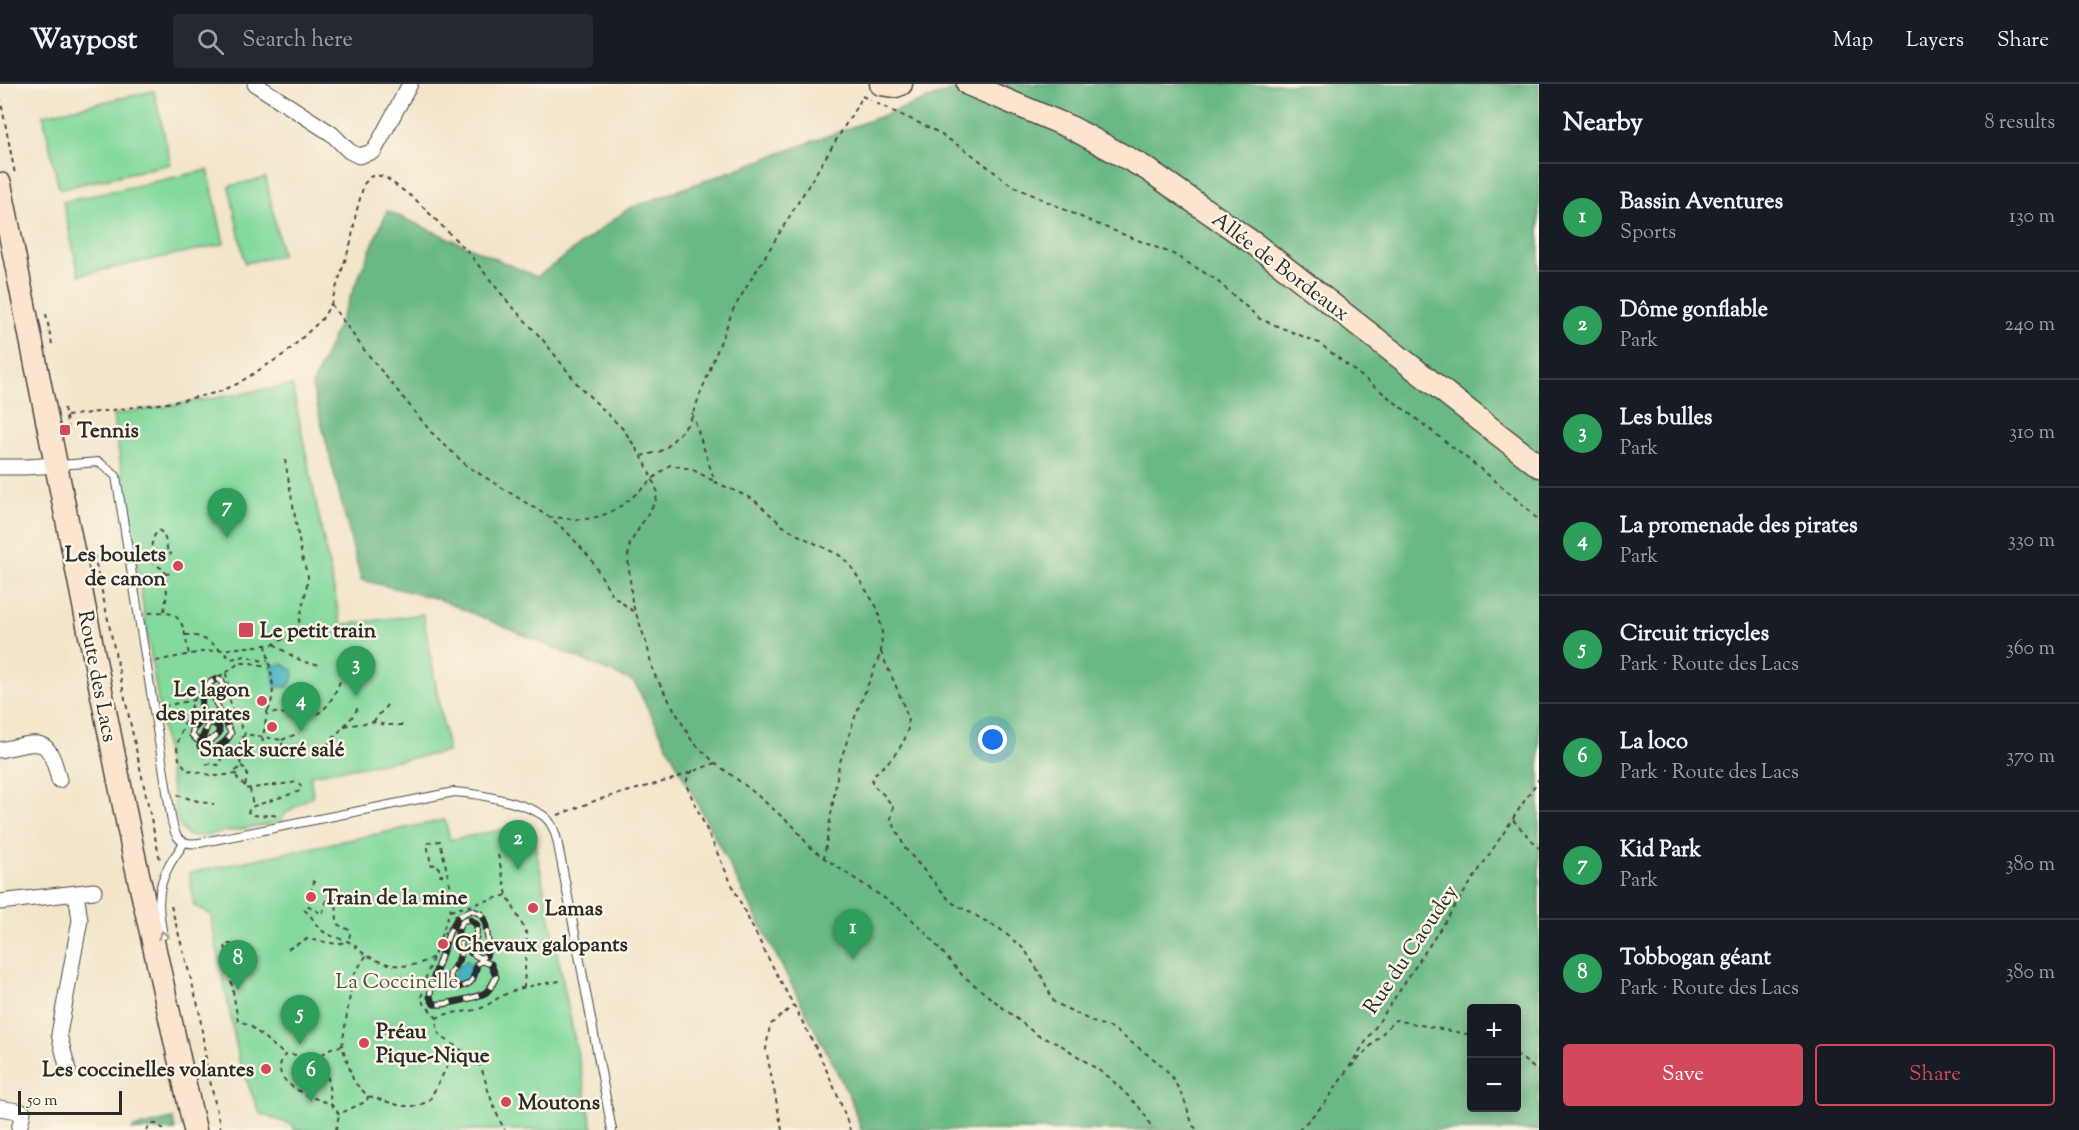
<!DOCTYPE html>
<html lang="en">
<head>
<meta charset="utf-8">
<style>
	:root { --surface:#171b24; --page:#242831; --text:#f1f3f6; --muted:#9ea1a6; --line:#363941; --accent:#d1495b }
	body { margin:0; font-family:"Sorts Mill Goudy",serif; background:var(--page); color:var(--text) }
	.controls { position:absolute; right:18px; bottom:18px; display:grid; overflow:hidden; border-radius:6px; box-shadow:0 3px 15px #0003 }
	.controls button { width:54px; height:54px; display:grid; place-items:center; padding:0; border:0; border-bottom:2px solid var(--line); background:var(--surface); color:var(--text); font:30px sans-serif }
	.scale { position:absolute; left:18px; bottom:15px; width:104px; box-sizing:border-box; padding-left:6px; border:3px solid #2b2b2b; border-top:0; font-size:16px; line-height:21px; white-space:nowrap; color:#2b2b2b; -webkit-text-stroke:4px #fcf5e5; paint-order:stroke }
	.you { position:absolute; left:993px; top:656px; width:21px; height:21px; margin:-15px; border:4px solid #fff; border-radius:50%; background:#1a73e8; box-shadow:0 0 0 9px #1a73e833 }
	.badge { display:grid; place-items:center; width:39px; height:39px; border-radius:50%; background:var(--accent); color:#fff; font-size:20px; font-weight:700 }
	.pin { position:absolute; translate:-50% -50px; filter:drop-shadow(0 2px 3px #0008) }
	.pin::after { content:''; position:absolute; top:32px; width:21px; height:18px; background:inherit; clip-path:polygon(0 0,100% 0,50% 100%) }
	.list { margin:0; padding:0; list-style:none }
	h2 { display:flex; justify-content:space-between; align-items:center; height:78px; margin:0; padding:0 24px; font-size:26px }
	h2 small { font-size:20px; font-weight:400; color:var(--muted) }
	.list li { display:grid; grid-template-columns:39px 1fr auto; gap:18px; align-items:center; box-sizing:border-box; height:108px; padding:0 24px; border-top:2px solid var(--line) }
	.list b { display:block; font-size:22px; white-space:nowrap }
	.list p { margin:0; font-size:20px; white-space:nowrap; color:var(--muted) }
	.list em { font-size:20px; font-style:normal; color:var(--muted) }
	.actions { display:flex; gap:12px; padding:18px 24px }
	.actions a { flex:1; padding:14px 0; border:2px solid var(--accent); border-radius:6px; text-align:center; font-size:21px; color:var(--accent) }
	.actions .main { background:var(--accent); color:#fff }
	.icon { flex:none; width:33px; height:33px; fill:none; stroke:currentColor; stroke-width:2; stroke-linecap:round; stroke-linejoin:round }
	.map { position:relative; flex:none; width:1539px; height:1046px; overflow:hidden }
	header { display:flex; align-items:center; gap:36px; box-sizing:border-box; height:84px; padding:0 30px; background:var(--surface); border-bottom:2px solid var(--line) }
	header strong { font-size:28px }
	nav { display:flex; gap:33px; margin-inline-start:auto; font-size:21px }
	.search { width:420px; height:54px; background:var(--page); display:flex; align-items:center; gap:15px; box-sizing:border-box; padding:0 21px; border-radius:6px; color:var(--muted); font-size:22px }
	main { display:flex }
	aside { flex:1; background:var(--surface) }
	.map>svg:first-child { display:block }
	.green { fill:#84d99d; stroke:#588264; stroke-width:1.5 }
	.forest { fill:#6bb984; stroke:#4b7258; stroke-width:1.5; fill-rule:evenodd }
	.water { fill:#45b3c1; stroke:#386f76; stroke-width:1.5 }
	.lines { fill:none; stroke-linecap:round; stroke-linejoin:round }
	.service-casing { stroke:#494743; stroke-width:10 }
	.minor-casing { stroke:#494743; stroke-width:17 }
	.secondary-casing { stroke:#494743; stroke-width:25 }
	.path { stroke:#494743; stroke-width:2; stroke-dasharray:4.5 4.5; stroke-linecap:butt }
	.service { stroke:#fff; stroke-width:8 }
	.minor { stroke:#fff; stroke-width:15 }
	.secondary { stroke:#fce5cf; stroke-width:22 }
	.rail-casing { stroke:#2b2b2b; stroke-width:7 }
	.rail { stroke:#fcf5e5; stroke-width:4.5; stroke-dasharray:14; stroke-linecap:butt }
	.oneway { stroke:#a0a0a0 }
	.poi-dot { fill:#d1495b; stroke:#fcf5e5; stroke-width:2 }
	.labels { text-anchor:middle; stroke-width:5; stroke-linejoin:round; paint-order:stroke }
	.street-label { font-size:21px; fill:#2b2b2b; stroke:#fcf5e5 }
	.poi-label { font-size:21px; font-weight:bold; fill:#2b2b2b; stroke:#fcf5e5; text-anchor:start }
	.park-label { font-size:21px; fill:#415648; stroke:#fcf5e5 }
</style>
</head>
<body>
<header>
<strong>Waypost</strong>
<div class="search"><svg class="icon" aria-label="search" viewBox="0 0 24 24"><circle cx="10" cy="10" r="6"/><path d="M15 15l6 6"/></svg>Search here</div>
<nav><a>Map</a><a>Layers</a><a>Share</a></nav>
</header>
<main>
<div class="map">
<svg width="1539" height="1046" viewBox="0 0 1539 1046">
	<rect width="100%" height="100%" fill="#fcf5e5"/>
	<filter id="ink" filterUnits="userSpaceOnUse"><feTurbulence type="fractalNoise" baseFrequency=".0167" numOctaves="2"/><feDisplacementMap in="SourceGraphic" scale="12" xChannelSelector="R" yChannelSelector="G"/><feConvolveMatrix kernelMatrix="1 2 1 2 8 2 1 2 1" color-interpolation-filters="sRGB"/></filter>
	<filter id="wash" filterUnits="userSpaceOnUse"><feTurbulence type="fractalNoise" baseFrequency=".008" numOctaves="4" result="noise"/><feDisplacementMap in="SourceGraphic" scale="24" xChannelSelector="R" yChannelSelector="G"/><feGaussianBlur stdDeviation="1.35" result="paint"/><feColorMatrix in="noise" values="0 0 0 0 0 0 0 0 0 0 0 0 0 0 0 0 0 1.4 0 .05"/><feComposite in="paint" operator="in"/></filter>
	<g filter="url(#wash)">
		<rect width="100%" height="100%" fill="#f2e5c9"/>
		<path class="green" d="M154 7 171 80 59 105 43 31Z
			M208 86 224 160 79 191 63 118Z
			M266 94 282 171 245 179 229 102Z
			M292 301 341 541 423 530 448 668 310 691 313 711 285 730 281 738 195 753C179 750 179 739 175 725L113 331Z
			M445 736 450 756 531 740 593 1046H294L293 1041 260 1030 240 980 210 830 194 822 189 789Z"/>
		<path class="forest" d="M969 0H1539V1046H861L851 1015 634 598 439 515 361 496 312 302 387 127 537 193 628 125ZM1472 924H1516V1024H1472Z
			M173 1035 175 1046H132L134 1044Z"/>
		<path class="water" d="M282 580 293 586 294 592 288 603H275L272 582Z
			M467 876 472 880 471 893 467 899C460 900 456 898 453 892L457 884Z"/>
	</g>
	<g filter="url(#ink)">
		<g class="lines">
			<g class="service-casing">
				<path id="service" d="M59 381 99 378 116 392 171 732C174 750 177 762 199 759L454 708C475 709 535 720 548 736 557 747 558 763 561 776L612 1046
					M163 851C158 827 156 804 169 782 173 773 180 767 184 758"/>
			</g>
			<g class="minor-casing">
				<path id="minor" d="M255 0 332 50 349 67 359 72 374 67 410 0
					M0 383H26L56 381
					M0 666C42 657 48 651 59 696
					M0 818 94 807
					M68 986 59 950 80 836 76 809
					M0 1024 23 1028 19 1046"/>
			</g>
			<g class="secondary-casing">
				<path id="secondary" d="M881 0 896 2 901 0
					M968 0 1072 44 1147 85 1256 161 1539 382
					M0 100 134 772 195 1046"/>
			</g>
			<path class="path" d="M862 12 871 16
				M0 13 15 90
				M876 19 934 46 970 69 1011 101 1092 138 1173 170 1215 195 1260 235 1319 259 1492 394 1531 428 1539 438
				M331 220 362 263 431 348 467 382 549 433 568 449 591 475 613 512 634 528
				M46 230 52 260
				M64 324 69 348
				M692 329 715 398 753 415 783 442 798 451 839 471 850 481 878 525 882 549 881 568 855 633 839 681 824 774
				M67 332 174 318 219 308 237 300 286 269 322 235 331 220 351 158 356 129 364 100 370 93 376 91 385 93 416 116 467 167 508 218 543 256 579 302 624 346 645 378 658 409 655 418 630 459 628 473 632 518 647 561 653 588 692 657 715 679 750 705 794 743 809 762 824 774 902 826 925 848 962 891 1037 951 1061 961 1109 993 1139 1023 1147 1034 1152 1046
				M641 372 659 368 667 363 689 339 733 226 744 207 863 12
				M549 433C560 433 571 436 582 435 621 434 641 401 670 381L691 385 714 397
				M94 471 160 776
				M165 490 174 489
				M164 527 167 510 165 486 154 480C150 468 150 457 158 446 166 449 166 461 168 469L172 470
				M149 529C185 524 183 543 189 571
				M185 551C203 550 218 563 231 575L245 572 263 577 268 576
				M274 560C289 570 304 582 322 580
				M266 561C269 583 279 609 267 628
				M881 568C887 584 910 628 908 643 907 656 896 670 887 679 881 685 871 690 872 700L885 712 893 723 891 735 905 764 951 818 1000 845 1025 866 1042 893 1054 918 1093 938 1112 944 1159 979 1171 991 1184 1015 1193 1042 1198 1046
				M156 577 201 568 274 560 291 551 299 538 306 507 308 492 302 473 285 376
				M226 589 231 623 245 650
				M164 622 194 616
				M373 638 387 621
				M344 642 354 631 358 623
				M282 656 299 649
				M261 667 267 628 311 632C329 628 335 608 342 593
				M206 680 220 681 221 673 229 667 250 662 274 673H288L318 668 324 665 344 642 373 638 386 641H405
				M241 682C252 687 245 696 245 705L298 698 301 702 300 707 251 723 248 728C257 735 267 729 277 732
				M693 686 687 695V703C710 752 732 803 757 852 789 916 828 977 850 1046
				M237 690 215 692 187 686 179 675 177 664 179 654 194 616 207 597 226 589 239 579H251L269 584
				M245 702 237 694 236 687 241 682C239 670 237 660 245 650L282 656 283 673
				M250 705 253 723
				M177 711 201 718 214 720
				M558 731 597 716 670 696 715 679
				M1513 736 1539 764
				M498 771 507 811 527 850 524 903
				M312 797 314 798 307 821 322 830 331 805 336 809 337 840 351 847 348 858
				M171 822 199 925 207 983 221 1046
				M304 826C312 831 313 837 319 844 328 853 338 853 349 858 356 861 361 869 368 872 390 884 413 886 435 872
				M450 827 507 811
				M443 848 446 850 445 859
				M232 860H225L238 937 248 940 285 971
				M288 865 307 855 337 860 345 858
				M366 872 353 892 342 962 354 998 368 1012 401 1022H417L429 1017 449 979 456 970 463 967C481 973 483 990 488 1006 493 1020 497 1033 505 1046
				M437 934 421 916 425 896 450 827 453 814 440 757 427 759 431 781 438 780 440 791H443
				M342 962 331 964 323 970 322 979 328 994 331 1020 339 1030 367 1017 368 1012
				M463 967 442 953 437 947V934C449 927 465 929 479 925 488 922 495 915 504 911 522 902 541 900 560 897
				M323 970 285 971C264 998 313 1014 331 1020
				M1516 970 1539 988
				M1351 983 1395 936 1472 951
				M146 1046 152 1040H157L165 1046
				M336 1046 339 1030
				M782 1046 766 965 770 941 794 921
				M1299 1046 1326 1018 1539 695"/>
			<use href="#service" class="service"/>
			<use href="#minor" class="minor"/>
			<use href="#secondary" class="secondary"/>
			<g class="rail-casing">
				<path id="rail" d="M217 595 222 597V603L215 611V617L231 649C227 659 214 667 204 668L200 662C207 657 213 656 219 649V643L213 639 208 640 202 655 197 656 192 651 193 646 204 634C199 619 201 601 217 595Z
					M471 826 481 830 485 836 489 863 486 872 480 874 471 869 470 862 476 853 477 841 471 836H464C451 851 463 854 461 868 460 878 453 882 450 890 451 897 452 900 458 903 474 901 474 893 477 880L482 877 491 880 496 893C493 899 491 905 485 909 478 913 442 922 434 920L430 913 431 902 449 849 458 833Z"/>
			</g>
			<use href="#rail" class="rail"/>
		</g>
		<defs><path id="oneway-chevron" d="M-2-3.5L2.5 0L-2 3.5" fill="none" stroke-width="1.6" stroke-linecap="round" stroke-linejoin="round" transform="scale(1.5)"/></defs>
		<use class="oneway" href="#oneway-chevron" transform="translate(163 851) rotate(-100)"/>
	</g>
	<g class="poi-dot">
		<rect x="59" y="340" width="12" height="12" rx="3"/>
		<circle cx="178" cy="482" r="6"/>
		<rect x="238" y="538" width="16" height="16" rx="3"/>
		<circle cx="262" cy="617" r="6"/>
		<circle cx="272" cy="643" r="6"/>
		<circle cx="311" cy="813" r="6"/>
		<circle cx="533" cy="824" r="6"/>
		<circle cx="443" cy="860" r="6"/>
		<circle cx="364" cy="959" r="6"/>
		<circle cx="266" cy="985" r="6"/>
		<circle cx="506" cy="1018" r="6"/>
	</g>
	<g class="labels">
		<g class="street-label">
			<text transform="translate(1281 182) rotate(37)" y="7">Allée de Bordeaux</text>
			<text transform="translate(98 592) rotate(79)" y="7">Route des Lacs</text>
			<text transform="translate(1410 865) rotate(-56)" y="7">Rue du Caoudey</text>
		</g>
		<g class="poi-label">
			<text x="77" y="353">Tennis</text>
			<text x="166" y="477" text-anchor="end">Les boulets<tspan x="166" dy="24">de canon</tspan></text>
			<text x="260" y="553">Le petit train</text>
			<text x="250" y="612" text-anchor="end">Le lagon<tspan x="250" dy="24">des pirates</tspan></text>
			<text x="272" y="672" text-anchor="middle">Snack sucré salé</text>
			<text x="323" y="820">Train de la mine</text>
			<text x="545" y="831">Lamas</text>
			<text x="455" y="867">Chevaux galopants</text>
			<text x="376" y="954">Préau<tspan x="376" dy="24">Pique-Nique</tspan></text>
			<text x="254" y="992" text-anchor="end">Les coccinelles volantes</text>
			<text x="518" y="1025">Moutons</text>
		</g>
		<g class="park-label">
			<text x="397" y="904">La Coccinelle</text>
		</g>
	</g>
</svg>
<div class="controls">
<button>+</button>
<button>−</button>
</div>
<div class="scale">50 m</div>
<div class="you"></div>
<div class="pin badge" style="left:853px;top:875px;background:#2e9e5b">1</div>
<div class="pin badge" style="left:518px;top:786px;background:#2e9e5b">2</div>
<div class="pin badge" style="left:356px;top:612px;background:#2e9e5b">3</div>
<div class="pin badge" style="left:301px;top:648px;background:#2e9e5b">4</div>
<div class="pin badge" style="left:300px;top:961px;background:#2e9e5b">5</div>
<div class="pin badge" style="left:311px;top:1018px;background:#2e9e5b">6</div>
<div class="pin badge" style="left:227px;top:454px;background:#2e9e5b">7</div>
<div class="pin badge" style="left:238px;top:906px;background:#2e9e5b">8</div>
</div>
<aside>
<h2>Nearby<small>8 results</small></h2>
<ul class="list">
<li><span class="badge" style="background:#2e9e5b">1</span><div><b>Bassin Aventures</b><p>Sports</p></div><em>130 m</em></li>
<li><span class="badge" style="background:#2e9e5b">2</span><div><b>Dôme gonflable</b><p>Park</p></div><em>240 m</em></li>
<li><span class="badge" style="background:#2e9e5b">3</span><div><b>Les bulles</b><p>Park</p></div><em>310 m</em></li>
<li><span class="badge" style="background:#2e9e5b">4</span><div><b>La promenade des pirates</b><p>Park</p></div><em>330 m</em></li>
<li><span class="badge" style="background:#2e9e5b">5</span><div><b>Circuit tricycles</b><p>Park · Route des Lacs</p></div><em>360 m</em></li>
<li><span class="badge" style="background:#2e9e5b">6</span><div><b>La loco</b><p>Park · Route des Lacs</p></div><em>370 m</em></li>
<li><span class="badge" style="background:#2e9e5b">7</span><div><b>Kid Park</b><p>Park</p></div><em>380 m</em></li>
<li><span class="badge" style="background:#2e9e5b">8</span><div><b>Tobbogan géant</b><p>Park · Route des Lacs</p></div><em>380 m</em></li>
</ul>
<div class="actions"><a class="main">Save</a><a>Share</a></div>
</aside>
</main>
</body>
</html>
